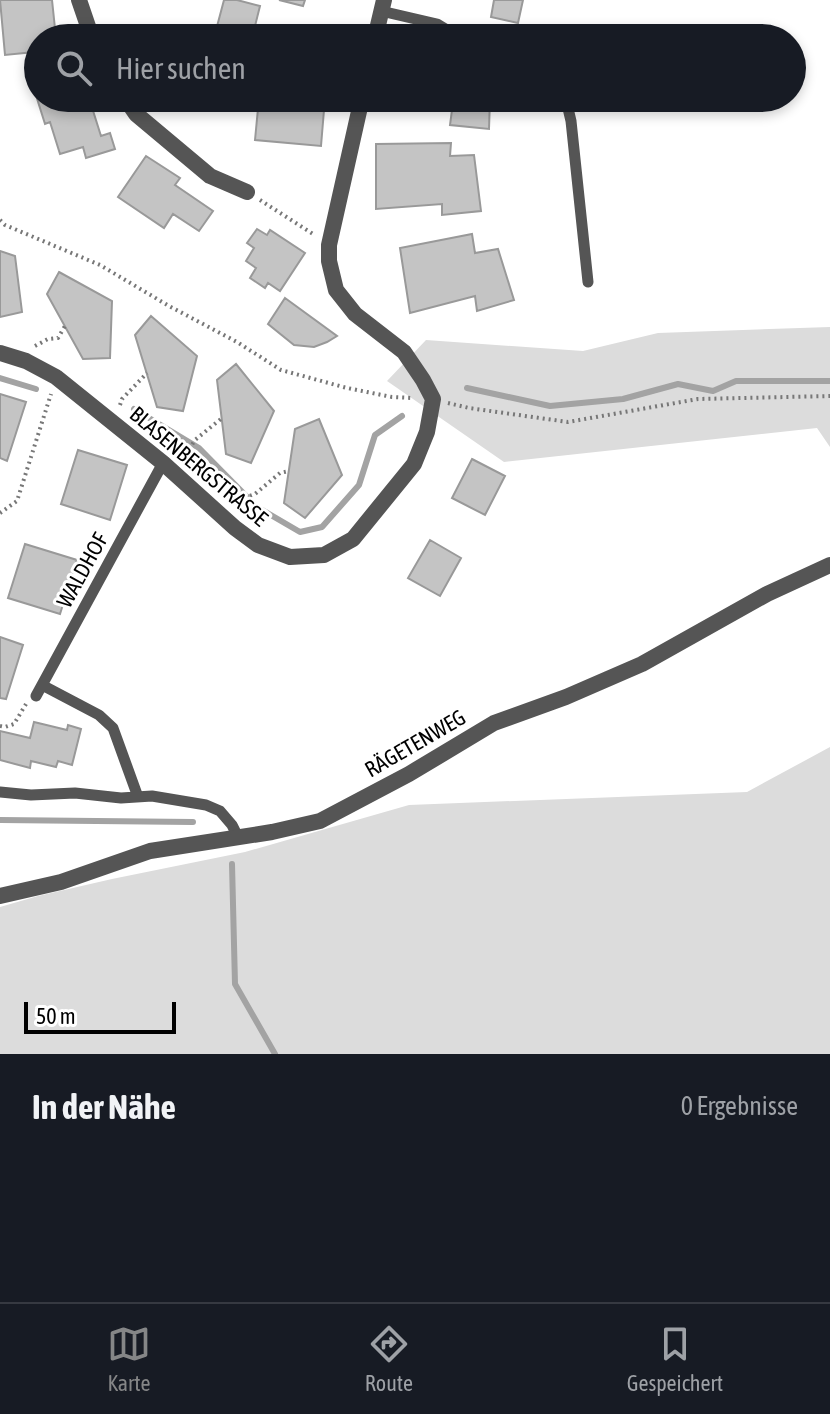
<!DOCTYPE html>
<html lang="de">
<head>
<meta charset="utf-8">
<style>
	:root { --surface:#171b24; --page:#20242c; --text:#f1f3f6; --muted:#9ea1a6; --line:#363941; --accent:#858687 }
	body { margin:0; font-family:"Asap Condensed",sans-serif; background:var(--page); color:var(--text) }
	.scale { position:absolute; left:24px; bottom:20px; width:152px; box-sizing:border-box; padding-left:8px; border:4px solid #000; border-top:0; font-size:22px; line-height:28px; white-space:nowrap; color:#000; -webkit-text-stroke:6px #fff; paint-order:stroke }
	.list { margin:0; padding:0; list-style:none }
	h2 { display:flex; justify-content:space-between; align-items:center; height:104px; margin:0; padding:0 32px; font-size:34px }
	h2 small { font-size:26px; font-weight:400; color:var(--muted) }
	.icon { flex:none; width:44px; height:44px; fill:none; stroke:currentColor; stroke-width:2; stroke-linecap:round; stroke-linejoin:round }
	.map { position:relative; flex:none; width:830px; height:1054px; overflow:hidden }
	.search { position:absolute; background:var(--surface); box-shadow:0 4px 12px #0003; left:24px; right:24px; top:24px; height:88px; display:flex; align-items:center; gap:20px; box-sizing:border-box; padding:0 28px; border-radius:44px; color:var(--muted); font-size:30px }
	.sheet { height:248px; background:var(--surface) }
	nav { display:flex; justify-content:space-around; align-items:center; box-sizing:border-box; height:112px; border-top:2px solid var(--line); background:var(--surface); font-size:22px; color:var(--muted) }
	nav a { display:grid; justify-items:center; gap:4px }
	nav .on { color:var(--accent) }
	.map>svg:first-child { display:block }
	.green { fill:#dcdcdc }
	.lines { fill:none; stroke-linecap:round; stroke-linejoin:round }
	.stream { stroke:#a3a3a3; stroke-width:6 }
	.building { fill:#c4c4c4; stroke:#999; stroke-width:2 }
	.path { stroke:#777; stroke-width:4; stroke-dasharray:2 4; stroke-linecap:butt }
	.service { stroke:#555; stroke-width:11 }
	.minor { stroke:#555; stroke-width:16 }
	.labels { text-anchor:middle; stroke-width:6; stroke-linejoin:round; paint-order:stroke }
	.street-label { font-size:22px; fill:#000; stroke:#fff }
</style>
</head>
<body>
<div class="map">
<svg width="830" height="1054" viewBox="0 0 830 1054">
	<rect width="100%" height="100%" fill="#fff"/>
	<path class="green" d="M830 327V447L817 428 504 462 387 381 426 340 583 351 658 333Z
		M830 747V1054H0V907L38 896 112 879 245 852 409 805 747 792Z"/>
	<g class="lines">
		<path class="stream" d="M0 378 36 389
			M467 388 550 406 623 399 678 384 713 391 736 381H830
			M134 409 199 448 257 507 300 532 322 527 359 485 375 435 402 416
			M0 820 193 822
			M232 864 235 984 275 1054"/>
	</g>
	<path class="building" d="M0 0H52L56 38H38V45H33L34 52 5 55Z
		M224 0H237L260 6 252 38H231L215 34Z
		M279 0H305L303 6Z
		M494 0H523L518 23 491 17Z
		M38 88V98H89L101 136 110 133 115 149 86 158 83 147 60 154 50 122 45 124 34 89Z
		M259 98H325L321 146 255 140Z
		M387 98H490L489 129 450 125 452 110 386 104Z
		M451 143 450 156 474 155 481 211 442 215V204L376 209V144Z
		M146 156 180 178 175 185 213 211 199 231 173 214 164 228 118 197Z
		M257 229 267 235 270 230 305 253 280 291 268 283 265 288 250 278 256 268 246 261 254 248 247 243Z
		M472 234 475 253 498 249 514 300 477 311 475 296 410 313 400 248Z
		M0 251 15 256 22 312 0 317Z
		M59 272 112 301 110 358 83 359 47 294Z
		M285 298 337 336 327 342 314 347 294 345 268 324Z
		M151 316 197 356 183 411 157 407 135 335Z
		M236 364 274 411 251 463 226 454 217 380Z
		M0 394 26 402 7 461 0 458Z
		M319 419 342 475 305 518 284 503 295 429Z
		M78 450 127 465 110 520 61 504Z
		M472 459 505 476 485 515 452 498Z
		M430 540 461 558 440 596 408 578Z
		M25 544 77 560 60 614 8 598Z
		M0 637 23 645 6 699 0 698Z
		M34 722 67 730 68 725 81 729 72 765 58 761 56 767 31 761 30 768 0 760V731L30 738Z"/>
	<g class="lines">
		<path class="path" d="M260 200 313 234
			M0 220 5 225 100 265 169 306 237 342 281 370 347 388 392 397 412 398
			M35 346 48 339 58 338 65 326
			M448 403 469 408 568 422 698 399 830 396
			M120 405 122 399 147 373
			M181 458 186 454 195 440 222 418
			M233 502 255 494 280 473 289 471
			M0 513 17 501 51 394
			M0 726 5 727 14 724 26 704"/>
		<path class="service" d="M381 11 437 24 460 38
			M557 98 567 104 571 121 588 282
			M42 685 99 715 113 728 138 797
			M36 696 163 463
			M0 792 31 795 75 793 121 798 152 796 206 805 220 811 232 825 238 837"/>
		<path class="minor" d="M79 0 92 38
			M375 38 384 0
			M125 98 136 114 210 176 247 192
			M0 353 26 361 56 377 163 463 235 528 258 545 290 557 324 555 353 539 414 464 427 432 433 399 423 380 404 352 355 314 336 290 329 261V245L362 98
			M0 896 61 882 150 851 272 832 320 821 409 774 494 723 566 697 642 664 767 594 830 565"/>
	</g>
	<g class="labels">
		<g class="street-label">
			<text transform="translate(199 466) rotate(40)" y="8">BLASENBERGSTRASSE</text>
			<text transform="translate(82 570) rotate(-61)" y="8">WALDHOF</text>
			<text transform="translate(415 743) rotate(-30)" y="8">RÄGETENWEG</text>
		</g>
	</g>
</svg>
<div class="scale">50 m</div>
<div class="search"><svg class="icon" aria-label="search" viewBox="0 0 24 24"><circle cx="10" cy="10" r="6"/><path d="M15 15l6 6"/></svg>Hier suchen</div>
</div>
<section class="sheet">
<h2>In der Nähe<small>0 Ergebnisse</small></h2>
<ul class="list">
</ul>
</section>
<nav>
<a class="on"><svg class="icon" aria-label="map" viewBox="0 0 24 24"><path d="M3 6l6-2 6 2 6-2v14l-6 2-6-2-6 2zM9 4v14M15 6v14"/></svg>Karte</a>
<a><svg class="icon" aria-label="directions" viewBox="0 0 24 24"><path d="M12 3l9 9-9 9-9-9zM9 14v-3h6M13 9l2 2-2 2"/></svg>Route</a>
<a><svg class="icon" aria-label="saved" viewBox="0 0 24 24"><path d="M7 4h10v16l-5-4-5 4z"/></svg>Gespeichert</a>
</nav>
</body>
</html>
